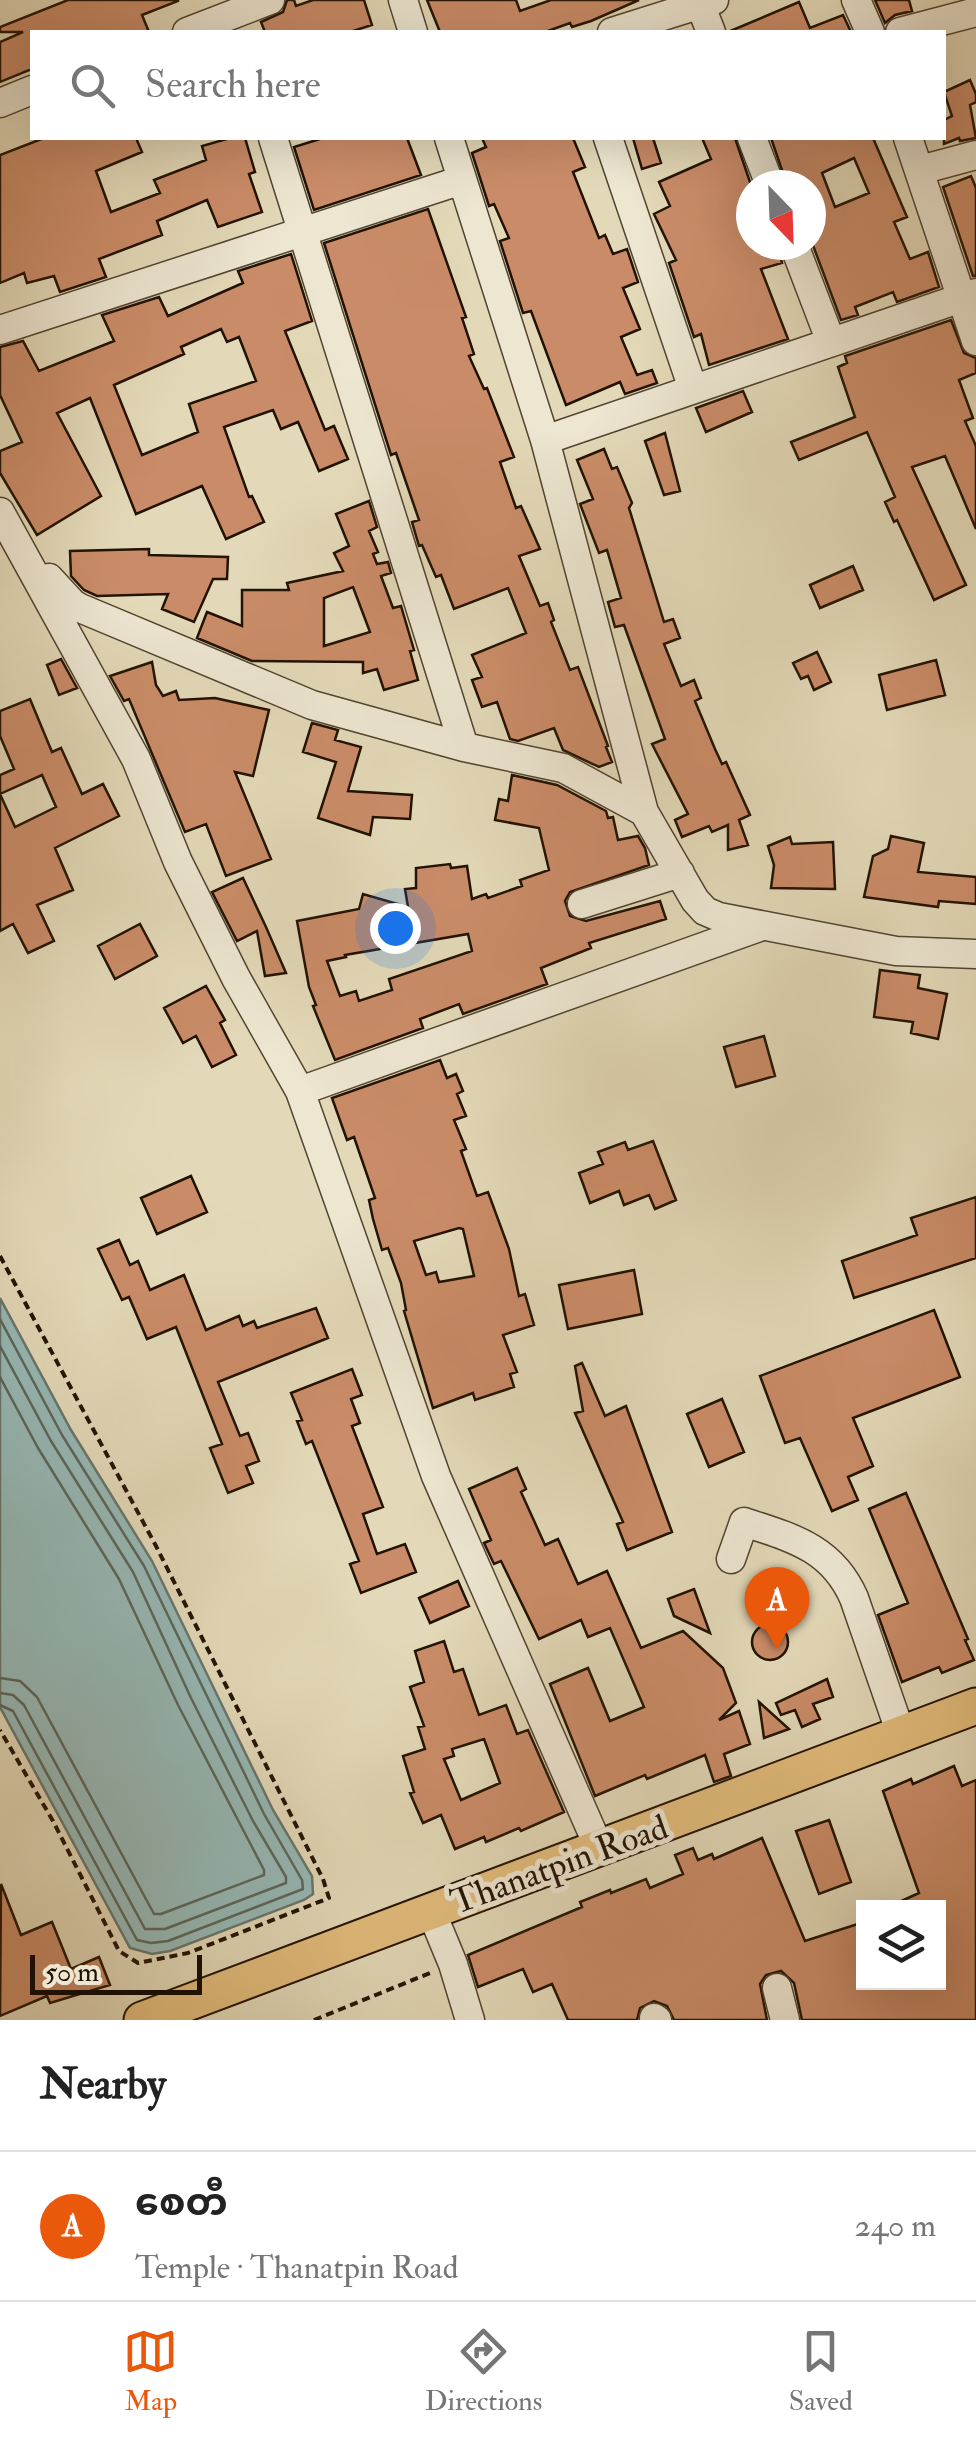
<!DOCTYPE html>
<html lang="en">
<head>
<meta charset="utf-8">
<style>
	:root { --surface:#fff; --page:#f6f6f6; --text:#222; --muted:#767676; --line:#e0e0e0; --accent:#ea580c }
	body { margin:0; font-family:"IM FELL Double Pica","Noto Sans Myanmar",serif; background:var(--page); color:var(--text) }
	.controls { position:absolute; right:30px; bottom:30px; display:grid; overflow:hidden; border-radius:0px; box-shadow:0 10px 40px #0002 }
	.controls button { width:90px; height:90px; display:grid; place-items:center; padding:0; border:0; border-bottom:2px solid var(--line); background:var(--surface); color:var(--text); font:50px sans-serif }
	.compass { position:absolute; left:736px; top:170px; width:90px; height:90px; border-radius:50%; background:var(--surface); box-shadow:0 10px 40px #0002; rotate:157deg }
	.scale { position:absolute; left:30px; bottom:25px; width:172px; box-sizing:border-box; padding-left:10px; border:5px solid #221203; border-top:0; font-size:28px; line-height:35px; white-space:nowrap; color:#221203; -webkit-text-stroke:8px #ede6d1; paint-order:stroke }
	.you { position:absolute; left:395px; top:928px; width:35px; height:35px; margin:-25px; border:8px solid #fff; border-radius:50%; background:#1a73e8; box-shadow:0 0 0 15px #1a73e833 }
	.badge { display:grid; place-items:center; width:65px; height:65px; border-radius:50%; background:var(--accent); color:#fff; font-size:32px; font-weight:700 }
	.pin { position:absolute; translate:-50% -82px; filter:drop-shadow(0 2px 5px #0008) }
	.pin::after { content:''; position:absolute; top:52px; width:35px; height:30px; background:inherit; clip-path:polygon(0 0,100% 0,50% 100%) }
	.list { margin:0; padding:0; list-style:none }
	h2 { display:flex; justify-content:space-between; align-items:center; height:130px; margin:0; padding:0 40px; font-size:42px }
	h2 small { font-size:32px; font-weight:400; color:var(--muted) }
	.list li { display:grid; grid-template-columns:65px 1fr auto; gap:30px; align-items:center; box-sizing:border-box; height:150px; padding:0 40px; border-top:2px solid var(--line) }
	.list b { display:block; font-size:38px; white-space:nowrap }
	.list p { margin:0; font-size:32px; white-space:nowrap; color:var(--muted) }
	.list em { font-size:32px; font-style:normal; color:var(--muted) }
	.icon { flex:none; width:55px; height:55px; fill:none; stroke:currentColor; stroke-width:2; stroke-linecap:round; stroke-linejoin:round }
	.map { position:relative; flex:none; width:976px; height:2020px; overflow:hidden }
	.search { position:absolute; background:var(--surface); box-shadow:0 10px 40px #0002; left:30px; right:30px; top:30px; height:110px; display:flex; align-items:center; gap:25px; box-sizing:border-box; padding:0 35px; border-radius:0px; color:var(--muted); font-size:38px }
	.sheet { height:280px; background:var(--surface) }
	nav { display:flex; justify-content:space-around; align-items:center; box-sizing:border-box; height:140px; border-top:2px solid var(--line); background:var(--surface); font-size:28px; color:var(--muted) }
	nav a { display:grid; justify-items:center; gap:5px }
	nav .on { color:var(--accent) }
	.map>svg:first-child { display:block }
	.water { fill:#96b9b6; stroke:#68766e; stroke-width:2.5 }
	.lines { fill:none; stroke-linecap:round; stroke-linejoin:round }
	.shore { stroke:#5c665c; stroke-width:2.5 }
	.building { fill:#ca8c68; stroke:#221203; stroke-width:2.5; fill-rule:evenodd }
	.minor-casing { stroke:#524430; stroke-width:31 }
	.major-casing { stroke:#221203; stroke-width:39 }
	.path { stroke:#221203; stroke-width:4; stroke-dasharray:8 5; stroke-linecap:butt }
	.minor { stroke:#ede6d1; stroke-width:28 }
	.major { stroke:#e2bc7c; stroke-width:35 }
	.labels { text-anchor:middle; stroke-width:10; stroke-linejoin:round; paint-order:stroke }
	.street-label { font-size:35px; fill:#221203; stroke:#ede6d1 }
</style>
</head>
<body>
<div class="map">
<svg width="976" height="2020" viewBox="0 0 976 2020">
	<rect width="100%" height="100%" fill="#e3d9b8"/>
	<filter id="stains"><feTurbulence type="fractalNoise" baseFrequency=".002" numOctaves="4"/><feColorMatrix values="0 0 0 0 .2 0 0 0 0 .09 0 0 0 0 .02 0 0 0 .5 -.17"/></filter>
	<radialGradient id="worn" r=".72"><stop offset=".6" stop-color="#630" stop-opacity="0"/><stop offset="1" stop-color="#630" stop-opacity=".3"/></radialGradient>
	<path class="water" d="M0 1298 71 1430 152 1561 273 1810 312 1876 313 1894 304 1900 170 1951 152 1954 130 1948 0 1707Z"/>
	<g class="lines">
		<path class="shore" d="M0 1319 62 1435 144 1566 264 1814 302 1880 303 1889 168 1941 151 1943 137 1940 13 1711 0 1705
			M0 1346 51 1441 133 1572 191 1698 253 1821 286 1877V1883L165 1929H145L24 1705 13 1695 0 1693
			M0 1377 38 1448 119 1579 178 1705 264 1870V1875L161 1914H154L37 1697 20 1681 0 1678"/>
	</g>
	<path class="building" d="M68 0H178V1L142 15 149 32H32V69L0 82V42L23 32H0V27Z
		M287 0H294L296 6 313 0H364L372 25 350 32H265L261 22 283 12Z
		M427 0H516L520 11 551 0H639L591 21 572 27 570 23 545 32H440Z
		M875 0H909L912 11 895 15 885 23Z
		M799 2 810 28 843 15 851 32H728Z
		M970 80 976 94V102L970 105 976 138 960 141 959 138 944 144V120L952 116 944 92Z
		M44 138H136L142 152 96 171 111 212 160 193 154 180 206 160 202 146 230 138H245L255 172 249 174 262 212 218 227 207 200 157 221 162 235 99 259 106 277 60 292 54 276 27 283 24 273 0 283V155Z
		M323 138H407L421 175 314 210 294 147Z
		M482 138H573L585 167 573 172 599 238 605 235 613 254 627 249 638 282 623 288 640 329 621 337 637 375 652 370 657 383 625 394 620 382 566 405 531 311 523 313 500 241 509 238 494 204 489 206 472 153 486 147Z
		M633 138H653L661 163 642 169Z
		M702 138H735L751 185V245H777L782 263 761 269 788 339 709 365 701 334 694 337 669 263 676 260 654 214 670 206 659 182 711 159Z
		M771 138H873L907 217 894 222 910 259 928 252 939 287 897 302 893 292 855 307 858 315 841 320 811 240V185H787ZM854 158 869 193 835 207 822 173Z
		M971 176 976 188V276H973L943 187Z
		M428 209 466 317 462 318 474 354 469 356 484 389 487 388 514 457 500 462 516 508 521 506 540 549 519 556 540 606 548 603 554 620 551 622 570 670 578 667 608 746 606 747 612 762 599 767 563 750 554 728 518 741 510 739 497 702 482 707 472 680 482 677 472 655 526 633 508 588 454 609 441 575 436 577 422 545 419 546 412 522 419 520 396 453 391 455 324 243Z
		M291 254 312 321 285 331 325 430 334 426 348 459 319 471 298 422 281 429 273 410 224 427 249 497 252 496 264 522 226 539 202 486 136 514 90 398 57 413 101 496 37 535 0 473V451L22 442 0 395V347L23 341 39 371 114 341 102 315 159 297 168 316 243 283 238 271ZM221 329 227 342 239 337 256 381 189 404 198 432 142 455 114 385 184 354 181 347Z
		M951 320 964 353 976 358V373L959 380 973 418 965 421 976 446V529L945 456 912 467 966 585 934 600 897 520 894 522 885 502 895 497 867 432 799 460 791 442 855 417 838 367 847 363 845 356Z
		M743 391 752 412 706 432 696 408Z
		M665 433 680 491 664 495 645 441Z
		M604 449 612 469 617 467 632 503 629 508 664 622 673 619 680 638 664 644 681 686 694 680 701 698 695 701 715 749 722 764 726 762 750 815 739 820 748 845 728 850V825L712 832 709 826 682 837 675 820 688 814 652 744 665 739 624 625 615 627 608 602 621 598 607 550 599 553 580 504 593 499 577 460Z
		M369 501 377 527 369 531 378 552 373 554 377 564 388 562 391 573 381 576 393 608 401 606 414 650 410 651 418 680 384 690 377 669 363 673V662L252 661 197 638 207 612 242 626V590H289L287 583 343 571 334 553 349 546 336 514ZM353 587 370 632 324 646V598Z
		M149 549V555L228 557 227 579H213L194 622 162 609 168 594 97 596 84 590 71 576 70 551Z
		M853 566 863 590 820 608 810 585Z
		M817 652 831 682 814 690 808 676 801 679 793 663Z
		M61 659 77 688 59 695 47 665Z
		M936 660 945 695 887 710 879 675Z
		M152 662 156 685 163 696 176 691 179 700 215 698 269 710 253 776 235 772 271 859 226 876 206 824 185 832 129 699 124 701 110 676Z
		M30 699 52 752 61 748 82 794 103 784 119 816 55 848 73 890 37 905 54 941 28 953 13 924 0 931V794L15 827 56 807 42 775 0 794V775L14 769 0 736V711Z
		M312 723 338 730 335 740 361 747 348 791 412 795 410 819 373 817 370 835 318 818 336 762 303 752Z
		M512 775 557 785 606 811 608 818 613 817 618 840 638 836 645 848 649 865 570 892 565 901 570 916 586 921 660 901 666 919 589 943 591 948 541 968 547 984 463 1014 459 1004 420 1019 423 1028 335 1060 313 1006 316 1005 309 987 297 921 359 909 363 894 408 907 405 889 416 888V868L450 864 451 868 467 866 472 899 486 894 488 898 522 886 520 880 549 870 539 828 495 820 499 799 508 801ZM468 934 472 951 389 979 392 990 359 1001 356 991 340 996 327 961 346 957 345 955Z
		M891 836 924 843 918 872 976 877V904L939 901 938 907 864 897 873 856 888 849Z
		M790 837 792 844 833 842 835 889 771 888 774 865 768 846Z
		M243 878 266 927 286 973 265 976 257 931 237 941 212 892Z
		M140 924 157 956 115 979 98 946Z
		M880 970 920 975 918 988 947 994 938 1039 911 1033 913 1022 874 1017Z
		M206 986 225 1020 220 1023 236 1055 212 1067 196 1036 183 1043 164 1008Z
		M764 1036 775 1076 736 1087 724 1047Z
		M440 1060 447 1078 456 1074 463 1091 457 1094 466 1116 454 1120 466 1149 461 1151 477 1196 488 1192 509 1249 519 1296 525 1294 534 1325 503 1335 517 1372 510 1374 514 1387 475 1400 473 1393 433 1408 404 1311 406 1310 401 1283 388 1248 382 1250 373 1219 369 1200 375 1198 354 1137 347 1140 332 1098ZM459 1228 463 1229 474 1276 439 1282 436 1272 426 1275 414 1241Z
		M653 1141 676 1200 655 1209 649 1195 624 1205 619 1191 590 1203 579 1173 603 1164 598 1152 625 1142 628 1150Z
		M191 1176 207 1212 157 1234 141 1198Z
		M976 1197V1258L854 1298 842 1261 917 1235 911 1218Z
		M119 1240 130 1265 138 1261 150 1290 184 1275 206 1330 239 1316 243 1326 254 1321 257 1328 316 1308 328 1338 218 1382 240 1436 248 1433 259 1461 246 1466 253 1483 228 1493 210 1448 222 1444 176 1327 147 1339 129 1297 122 1300 98 1249Z
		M634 1270 642 1314 568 1329 559 1285Z
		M934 1310 960 1377 853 1418 873 1466 848 1477 858 1500 832 1511 800 1438 785 1443 760 1376Z
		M582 1363 605 1416 626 1406 672 1532 627 1550 617 1524 623 1522 575 1413 583 1411 575 1366Z
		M352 1369 362 1395 351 1399 360 1423 352 1426 383 1507 363 1514 377 1554 405 1544 416 1572 361 1593 350 1564 359 1561 312 1441 306 1444 297 1421 302 1420 291 1393Z
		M722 1399 744 1452 709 1467 687 1414Z
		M517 1468 526 1489 521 1492 545 1545 558 1539 578 1584 607 1571 641 1648 683 1631 723 1668 736 1703 719 1720 739 1711 750 1744 724 1754 731 1776 714 1782 705 1755 647 1779 645 1775 595 1796 550 1684 588 1668 610 1721 644 1707 610 1628 588 1637 581 1620 539 1639 501 1561 494 1564 484 1543 491 1540 469 1489Z
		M906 1493 968 1639 965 1640 974 1660 942 1673 939 1667 902 1682 878 1615 908 1603 869 1509Z
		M458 1581 469 1606 430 1623 419 1598Z
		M694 1589 710 1633 674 1616 668 1599Z
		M752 1642a18 18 0 1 1 36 0a18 18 0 1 1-36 0Z
		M444 1641 454 1672 463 1669 479 1715 506 1705 517 1734 528 1730 564 1812 521 1831 519 1828 486 1842 484 1837 455 1849 441 1815 423 1823 410 1793 414 1792 403 1756 425 1749 418 1727 424 1726 410 1687 424 1682 415 1651ZM484 1739 500 1783 461 1800 444 1759 454 1756 452 1749Z
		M827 1679 833 1697 813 1704 820 1719 802 1727 795 1710 781 1715 776 1703Z
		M759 1702 789 1729 764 1738Z
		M954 1766 962 1786 976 1780V2020H802L794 1983 781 1971 766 1975 760 1984 767 2020H674L667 2006 654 2001 640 2008 637 2020H568L552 1984 533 1992 523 1969 478 1987 468 1955 582 1907 580 1902 610 1890 611 1893 646 1879 650 1888 683 1874 675 1855 693 1848 698 1860 712 1854 714 1859 762 1838 805 1941 864 1922V1982H938V1908H886L919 1893 883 1791 911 1779 913 1784Z
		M829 1820 851 1882 819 1894 796 1831Z
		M1 1884 21 1935 52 1922 71 1969 99 1957 110 1985 50 2003 47 1996 0 2016Z"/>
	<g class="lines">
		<g class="minor-casing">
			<path id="minor" d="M403 0 413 32
				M856 0 870 32
				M700 4 711 32
				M187 32 270 0
				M612 32 714 0
				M900 32 976 12
				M0 103 32 90
				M273 138 464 747
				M449 138 545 440 644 812
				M608 138 693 389
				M752 138 770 185
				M908 138 976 341
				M920 170 976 155
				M794 245 831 342
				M0 330 462 180
				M545 440 976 293
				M0 512 136 759 178 862 236 978 300 1091 436 1476 600 1850
				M49 578 73 604 80 608 312 705 464 747 563 768 644 812 695 900 705 911 719 917 896 951 976 954
				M582 904 680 873
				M300 1091 762 926
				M731 1559 744 1522C793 1538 832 1548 854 1598L901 1734
				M431 1911 453 1964 470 2020
				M777 1988 785 2020
				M654 2018 657 2020"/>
		</g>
		<g class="major-casing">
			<path id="major" d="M142 2020 976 1706"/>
		</g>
		<path class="path" d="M0 1256 156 1546 323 1879 329 1898 188 1953 138 1963 119 1951 53 1821 0 1730
			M314 2020 430 1973"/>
		<use href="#minor" class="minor"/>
		<use href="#major" class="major"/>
	</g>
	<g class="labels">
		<g class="street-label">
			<text transform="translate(559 1864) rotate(-20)" y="12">Thanatpin Road</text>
		</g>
	</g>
	<rect width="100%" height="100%" filter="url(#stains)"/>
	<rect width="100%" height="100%" fill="url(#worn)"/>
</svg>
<div class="controls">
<button><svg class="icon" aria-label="layers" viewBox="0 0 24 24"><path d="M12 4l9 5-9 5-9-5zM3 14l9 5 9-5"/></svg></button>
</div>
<svg class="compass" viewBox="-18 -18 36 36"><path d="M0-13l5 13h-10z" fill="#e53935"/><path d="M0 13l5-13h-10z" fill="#767676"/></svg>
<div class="scale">50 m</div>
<div class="you"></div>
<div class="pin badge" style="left:777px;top:1649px">A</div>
<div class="search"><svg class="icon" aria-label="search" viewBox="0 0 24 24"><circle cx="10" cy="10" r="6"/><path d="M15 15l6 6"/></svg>Search here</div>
</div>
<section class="sheet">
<h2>Nearby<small></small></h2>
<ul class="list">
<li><span class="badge">A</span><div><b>စေတီ</b><p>Temple · Thanatpin Road</p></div><em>240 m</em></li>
</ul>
</section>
<nav>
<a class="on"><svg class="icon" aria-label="map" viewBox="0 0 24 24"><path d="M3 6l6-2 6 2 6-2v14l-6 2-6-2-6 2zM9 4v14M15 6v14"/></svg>Map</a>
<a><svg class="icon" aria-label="directions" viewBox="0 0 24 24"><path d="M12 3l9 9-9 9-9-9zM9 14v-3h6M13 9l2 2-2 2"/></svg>Directions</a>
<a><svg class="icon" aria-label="saved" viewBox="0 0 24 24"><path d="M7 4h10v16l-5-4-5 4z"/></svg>Saved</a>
</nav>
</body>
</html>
